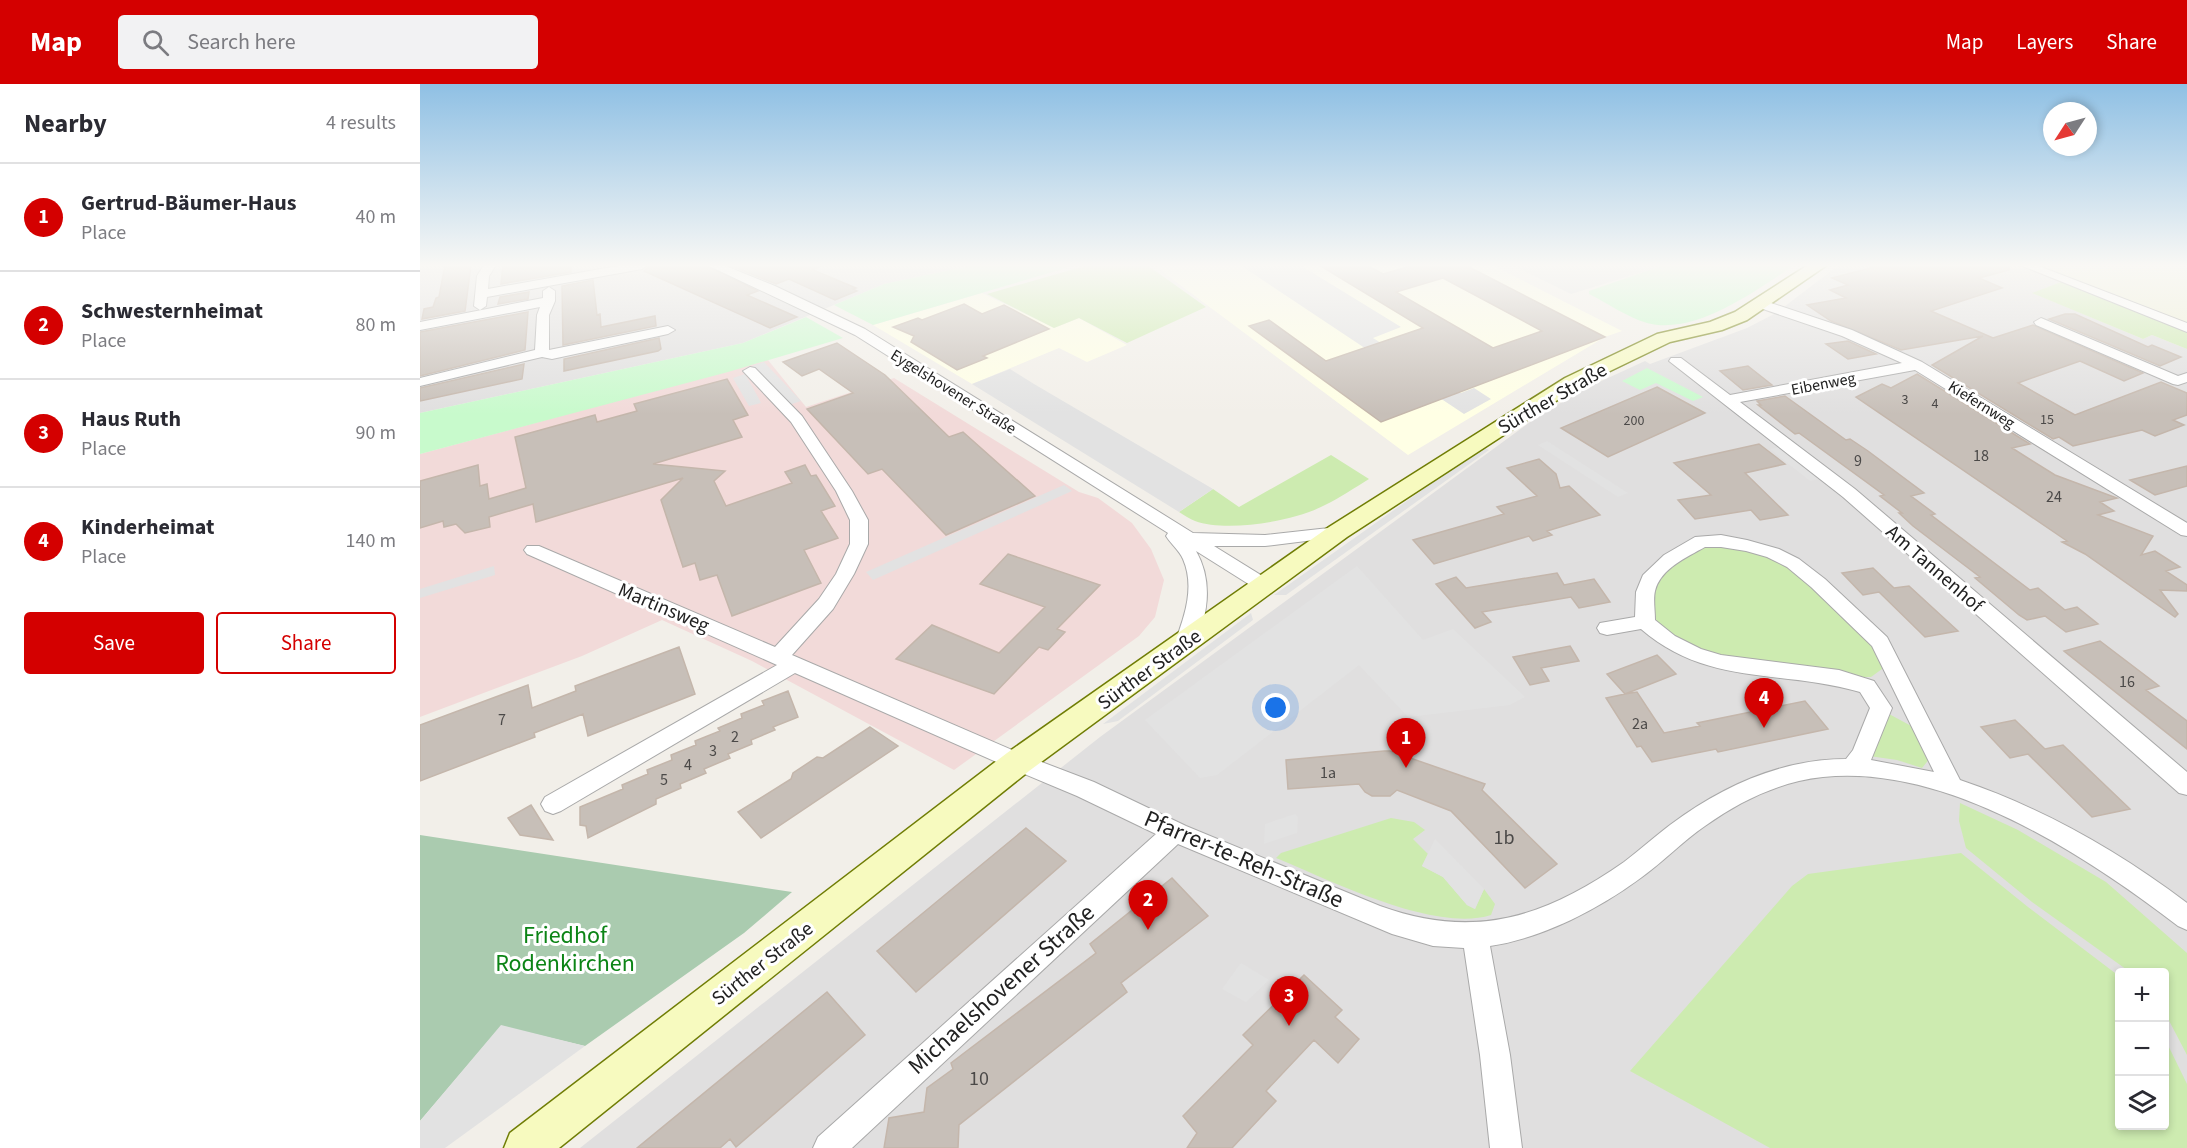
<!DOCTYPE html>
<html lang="en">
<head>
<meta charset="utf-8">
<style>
	:root { --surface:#fff; --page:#f2f2f3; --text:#2b2b33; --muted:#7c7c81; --line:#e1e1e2; --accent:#d40000 }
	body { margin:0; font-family:"Source Sans 3",sans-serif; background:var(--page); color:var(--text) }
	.controls { position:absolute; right:18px; bottom:18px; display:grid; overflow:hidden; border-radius:6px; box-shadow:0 3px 9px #0003 }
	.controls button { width:54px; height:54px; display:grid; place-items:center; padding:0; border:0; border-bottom:2px solid var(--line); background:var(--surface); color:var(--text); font:30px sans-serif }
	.compass { position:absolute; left:1623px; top:18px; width:54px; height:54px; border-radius:50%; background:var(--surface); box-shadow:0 3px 9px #0003; rotate:234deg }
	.you { position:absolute; left:856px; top:624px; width:21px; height:21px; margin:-15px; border:4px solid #fff; border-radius:50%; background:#1a73e8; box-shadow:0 0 0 9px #1a73e833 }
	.badge { display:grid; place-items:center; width:39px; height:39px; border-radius:50%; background:var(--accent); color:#fff; font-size:20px; font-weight:700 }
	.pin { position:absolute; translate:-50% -50px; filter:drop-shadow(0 2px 3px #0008) }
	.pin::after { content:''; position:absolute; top:32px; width:21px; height:18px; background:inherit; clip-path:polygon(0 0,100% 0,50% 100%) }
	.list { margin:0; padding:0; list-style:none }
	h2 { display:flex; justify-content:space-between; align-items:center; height:78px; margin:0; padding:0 24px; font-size:26px }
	h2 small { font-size:20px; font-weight:400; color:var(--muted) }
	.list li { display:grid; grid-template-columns:39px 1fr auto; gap:18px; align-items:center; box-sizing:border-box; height:108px; padding:0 24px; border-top:2px solid var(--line) }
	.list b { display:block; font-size:22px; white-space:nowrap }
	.list p { margin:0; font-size:20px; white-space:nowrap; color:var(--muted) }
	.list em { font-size:20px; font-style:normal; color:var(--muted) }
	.actions { display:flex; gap:12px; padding:18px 24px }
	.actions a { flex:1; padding:14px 0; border:2px solid var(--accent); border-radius:6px; text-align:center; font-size:21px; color:var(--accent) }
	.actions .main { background:var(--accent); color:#fff }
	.icon { flex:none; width:33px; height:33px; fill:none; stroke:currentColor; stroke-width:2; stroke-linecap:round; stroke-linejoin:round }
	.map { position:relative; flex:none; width:1767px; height:1064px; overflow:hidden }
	header { display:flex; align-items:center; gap:36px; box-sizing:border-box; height:84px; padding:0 30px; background:var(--accent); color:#fff }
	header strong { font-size:28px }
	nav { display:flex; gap:33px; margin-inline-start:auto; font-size:21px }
	.search { width:420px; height:54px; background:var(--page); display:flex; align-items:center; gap:15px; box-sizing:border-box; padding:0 21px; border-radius:6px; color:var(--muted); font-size:22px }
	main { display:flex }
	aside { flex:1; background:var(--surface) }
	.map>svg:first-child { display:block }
	.residential { fill:#e0dfdf; fill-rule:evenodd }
	.commercial { fill:#f2dad9 }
	.education { fill:#ffffe5 }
	.farmland { fill:#eef0d5 }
	.grass { fill:#cdebb0 }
	.cemetery { fill:#aacbaf }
	.park { fill:#c8facc }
	.parking { fill:#e2e2e2 }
	.building { fill:#c7bfb8; stroke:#c4b6ab; stroke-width:1.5; fill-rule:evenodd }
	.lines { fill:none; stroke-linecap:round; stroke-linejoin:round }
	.street-casing { stroke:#a9a9a9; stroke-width:2 }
	.secondary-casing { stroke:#707d05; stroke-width:3 }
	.street { fill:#fff; fill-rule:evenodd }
	.secondary { fill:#f7fabf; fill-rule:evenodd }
	.labels { text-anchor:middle; stroke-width:6; stroke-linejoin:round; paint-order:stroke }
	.far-number-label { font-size:14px; fill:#4b4948 }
	.far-street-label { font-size:16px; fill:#222; stroke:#fff }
	.number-label { font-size:16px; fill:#4b4948 }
	.street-label { font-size:20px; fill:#222; stroke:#fff }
	.near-number-label { font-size:20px; fill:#4b4948 }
	.near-street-label { font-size:24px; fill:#222; stroke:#fff }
	.near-park-label { font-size:24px; fill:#0c8416; stroke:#fff }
</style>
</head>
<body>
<header>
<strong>Map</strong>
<div class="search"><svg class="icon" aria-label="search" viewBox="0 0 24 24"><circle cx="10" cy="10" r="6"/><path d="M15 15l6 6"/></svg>Search here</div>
<nav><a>Map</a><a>Layers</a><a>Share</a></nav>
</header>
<main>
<aside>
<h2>Nearby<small>4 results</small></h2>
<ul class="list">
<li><span class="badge">1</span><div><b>Gertrud-Bäumer-Haus</b><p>Place</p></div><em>40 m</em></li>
<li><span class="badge">2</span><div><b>Schwesternheimat</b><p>Place</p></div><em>80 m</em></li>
<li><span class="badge">3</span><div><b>Haus Ruth</b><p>Place</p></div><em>90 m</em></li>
<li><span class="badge">4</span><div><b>Kinderheimat</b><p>Place</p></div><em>140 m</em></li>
</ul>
<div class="actions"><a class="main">Save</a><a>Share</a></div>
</aside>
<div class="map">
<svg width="1767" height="1064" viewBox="0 0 1767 1064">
	<rect width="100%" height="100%" fill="#f2efe9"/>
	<path class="residential" d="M0 181H554L464 200 323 259 0 329Z
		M1419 181H1598L1641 198 1613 209 1723 255 1732 251 1767 265V1064H160L680 653 1117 333 1164 305 1225 277 1230 280 1327 244 1356 229ZM1700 888H1744V1042H1700Z"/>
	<path class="commercial" d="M348 276 386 323 474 294 659 408 678 414 712 439 731 465 744 496 735 533 719 552 534 686 332 577 242 536 162 572 0 633V370Z"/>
	<path class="education" d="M746 181H1072L1202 247 1185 253 988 371 736 183Z
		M562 209 634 244 659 234 707 261 667 278 639 264 552 300 453 241Z"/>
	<path class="farmland" d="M1618 181H1767V240Z"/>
	<path class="grass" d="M668 181H727L786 223 707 259 659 234 634 244 567 210Z
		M1641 198 1767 247V265L1732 251 1723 255 1612 209Z
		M911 371 949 395C934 404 920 414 905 421 875 437 808 449 775 437 770 435 764 431 759 428L793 405 819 423Z
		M1299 459 1328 466 1369 480 1454 558 1462 574V585L1451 593H1435L1336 579 1275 566 1235 540 1231 529 1234 500 1244 487 1281 462Z
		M1469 630 1495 644 1511 673 1502 684 1477 676 1449 672Z
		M1540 719 1598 746 1686 798 1767 869V971L1745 929 1744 888H1710L1612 818 1546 764 1539 737Z
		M971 734 994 738 1005 746 993 755 1008 770 1002 782 1023 793 1047 821 1055 825 1064 805 1075 820 1071 831C1014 849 910 796 856 774L861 769Z
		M1541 769 1608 823 1699 892 1700 1042H1744L1745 955 1767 1000V1064H1350L1210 987 1372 802 1388 790Z"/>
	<path class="cemetery" d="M0 751 372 808 324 849 165 962 81 942 0 1037Z"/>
	<path class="park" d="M554 181H656L453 241 414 221 464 200Z
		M1244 181H1375C1336 206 1276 252 1227 239 1207 233 1187 219 1169 210V207Z
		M386 233 423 254 308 288 0 370V329L323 259Z
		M1227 284 1283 313 1273 317 1236 299 1220 306 1202 297Z"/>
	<path class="parking" d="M820 181H880L981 243 953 254 1041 309 1054 304 1071 315 1044 330Z
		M1092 181H1244L1151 210Z
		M344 278 381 317 369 321 332 282Z
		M590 285 614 300 793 405 759 428 552 300Z
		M325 290 338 313 341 319 329 322 326 317 313 294Z
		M1127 357 1208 409 1198 413 1118 361Z
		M1063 363 1069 366 866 511H854Z
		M1361 363 1402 394 1390 397 1350 365Z
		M644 401 652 407 453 496 446 488Z
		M74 482 75 491 0 514V505Z
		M937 482 1003 556 1033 545 1105 613 1090 621 988 633 939 581 797 691 780 694 725 636Z
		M831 529 833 536 698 637 683 640Z
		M875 730 878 733 877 749 844 760 845 740Z
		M1015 755 1064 805 1055 825 1047 821 1023 793 1002 782Z
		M821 879 849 896 826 918 802 905Z
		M81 941 165 962 25 1064H0V1037Z"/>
	<path class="building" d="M25 181H51L45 227 2 235 4 225 13 223 16 214 19 213Z
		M83 181H151V188L81 200Z
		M230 181H285L338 207 327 211 377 233 350 244 224 187Z
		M309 181H402L393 186 436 204 433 205 437 207 415 216 369 195 356 200Z
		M899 181H947L963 190 994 181H1051V184L1185 253 961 338 829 242 849 236 906 277 1003 244ZM1023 194 1122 247 1073 264 976 208Z
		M1462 181H1589V186L1559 194 1582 204 1511 227 1573 254 1613 241 1723 289 1704 297 1660 277 1598 299 1655 331 1741 298 1767 309V331L1753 336 1764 341 1735 352 1722 346 1653 362 1639 353 1633 355 1512 281 1563 252 1481 266 1411 237 1387 221 1426 214 1410 206 1428 201 1412 194Z
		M173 196 177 231 180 230 181 243 235 232 236 242 143 261 142 202Z
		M109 208 108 215 78 220 80 213Z
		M544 220 562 230 584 221 629 245 563 272 567 274 537 286 491 258 494 252 473 243 498 234 502 236Z
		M108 228 105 266 0 292V248Z
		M1645 230H1655L1728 263 1732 261 1761 273 1740 282 1629 235Z
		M239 254 241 265 238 267 144 287V275Z
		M1428 257 1456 270 1428 275 1406 260Z
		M417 259 465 291 529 353 543 348 615 412 526 451 462 385 448 390 387 325 433 309 399 285 382 292 363 278Z
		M104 280 102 295 0 317V304Z
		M1328 282 1352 301 1323 306 1300 287Z
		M1497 290 1610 360 1592 364 1635 391 1697 414 1680 418 1694 427 1678 431 1733 452 1721 471 1735 467 1760 483 1746 487 1767 501V507L1740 506 1758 530 1755 533 1665 470 1642 458 1647 457 1436 313 1462 300 1471 304Z
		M307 295 328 331 313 336 322 353 233 380 305 387 294 397 306 422 372 399 365 388 385 381 391 392 396 391 415 422 401 427 418 454 384 466 401 499 312 532 297 491 280 496 275 479 263 483 241 416 263 394 116 438 113 420 69 433 70 443 45 449 36 440 24 443 23 437 0 444V397L58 381 60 402 67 400 69 415 106 404 95 353 175 331 177 338 217 327 214 320Z
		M1237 303 1285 329 1188 373 1141 344Z
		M1365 312 1426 356 1430 355 1448 367 1504 409 1491 412 1515 430 1511 431 1610 506 1618 504 1645 526 1657 523 1678 540 1646 548 1625 532 1607 536 1599 531 1555 494 1560 493 1493 442 1479 429H1482L1460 412 1464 411 1379 349 1375 350 1338 321H1341L1337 317Z
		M1339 360 1365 380 1325 389 1368 431 1340 436 1331 426 1275 435 1258 416 1291 411 1254 379Z
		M1119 375 1136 390 1140 404 1149 402 1180 431 1127 447 1132 451 1113 457 1109 452 1014 480 993 456 1084 430 1077 423 1117 412 1087 384Z
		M1767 382V402L1735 411 1710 396Z
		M588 470 680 501 637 545 645 548 628 566 619 563 574 610 476 575 512 541 579 569 625 523 560 500Z
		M1453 484 1474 504 1489 502 1538 547 1505 553 1459 508 1443 511 1422 489Z
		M1137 489 1144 501 1174 495 1190 518 1159 524 1151 513 1062 528 1071 538 1055 544 1016 500 1036 493 1046 504Z
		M1680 557 1739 602 1726 606 1767 637V665L1644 567Z
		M1150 562 1159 577 1121 584 1129 597 1110 601 1093 573Z
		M259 563 275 610 168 652 163 630 114 649 115 653 0 697V641L108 601 112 624 156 607 155 602Z
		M1237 571 1256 590 1205 610 1217 608 1244 649 1280 642 1277 639 1385 617 1408 645 1298 668 1296 665 1232 678 1221 662 1217 663 1186 614 1205 610 1187 590Z
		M368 607 378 633 353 643 355 646 331 656 332 660 308 670 310 674 284 685 286 689 260 700 261 704 236 715V720L168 754 166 742 160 741V723L203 705 202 701 228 690 227 686 252 676 251 671 276 661 275 657 300 647 298 644 322 634 321 630 344 621 342 617Z
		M1595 636 1625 665 1643 661 1710 725 1672 733 1608 670 1590 674 1561 643Z
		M450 643 478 662 341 754 318 728 371 695 373 689 397 673 403 674Z
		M964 667H970L1065 700 1062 706 1137 780 1105 804 1031 727 977 706 970 712H952L945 708 939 700 868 705 866 676Z
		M111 721 133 756 100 751 88 734Z
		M606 744 646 777 496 908 457 867Z
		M752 794 788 832 701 899 707 908 539 1041 538 1064H464L469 1034 504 1028 507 1004 533 985 531 979 676 869 670 860Z
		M884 891 922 926 915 933 939 955 918 979 894 956 846 1007 856 1017 812 1064H767L777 1049 763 1032 833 961 823 951Z
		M407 908 445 951 316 1063 310 1055 300 1064H217Z"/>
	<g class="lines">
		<g class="street-casing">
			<path id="street" d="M64 181H76L69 192 68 205 203 181H228L222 185 67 213 66 222 60 226 54 222 57 192Z
				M287 181H303L355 202 445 245 773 449 845 451 918 443 924 444 927 448 924 452 918 453 845 462H794L852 498 854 502 852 506 845 508 838 506 776 467C793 496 789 535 772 563L765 565 758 563 755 558C765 532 775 502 763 475 759 466 751 460 746 452L748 449 435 251Z
				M1600 181H1616L1767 239V248Z
				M129 203 135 207V217L129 231V266L248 242 255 246 248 250 132 275 122 273 0 302V294L115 266 117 231 120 223 0 246V238L123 214V207Z
				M1342 216 1432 246 1502 278 1767 439V452L1761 451 1495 286 1320 318 1435 405 1767 688V711L1759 709 1423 413 1249 277 1251 274H1261L1310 311 1482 279 1422 252 1337 223 1336 220Z
				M1621 234 1758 292 1767 289V298L1758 301 1753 300 1616 241 1614 238Z
				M330 283 335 284 382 332 432 407 448 436V460L434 490 413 525 372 571 606 672 674 698 766 742 960 822C1054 856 1124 834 1204 778 1220 766 1234 753 1250 741 1301 703 1361 675 1426 675L1433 666 1450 624 1440 608C1361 585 1288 603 1221 545L1187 551 1180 549 1177 544 1180 539 1215 533 1216 508 1223 491 1244 471 1275 453 1301 451 1327 456 1359 465 1379 475 1405 495 1467 553 1540 696C1623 724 1697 766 1767 819V846L1758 842C1660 767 1509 668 1379 697 1345 705 1313 722 1285 742 1263 757 1244 777 1222 793 1179 825 1123 854 1070 862L1090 971 1102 1064H1070L1060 971 1044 864 1013 862 972 850 758 760 432 1064H393L398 1053 736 750 657 712 590 684 375 589 141 727 133 730 125 727 121 720 125 713 357 581 107 470 104 466 107 462H119L355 563 399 515 416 490 430 460V436L416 407 371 338 323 287ZM1285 463H1301L1326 467 1347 473 1367 483 1391 503 1452 562 1514 688 1451 676 1472 624 1454 597 1419 586 1301 571 1281 565 1255 552 1235 536C1235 526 1233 515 1235 507 1240 485 1267 473 1285 463Z"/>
		</g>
		<g class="secondary-casing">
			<path id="secondary" d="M1388 181H1407L1327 236 1302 246 1250 258 1159 302 927 453 609 687 139 1064H84L90 1049 587 669 909 443 1145 294 1237 250 1290 238 1315 228Z"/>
		</g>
		<use href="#street" class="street"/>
		<use href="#secondary" class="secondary"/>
	</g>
	<linearGradient id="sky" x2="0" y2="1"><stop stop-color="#8fc0e4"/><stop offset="0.55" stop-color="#f9f8f5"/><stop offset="1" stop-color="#f9f8f5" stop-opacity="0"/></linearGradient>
	<rect width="1767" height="330" fill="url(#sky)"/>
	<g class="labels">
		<g class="far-number-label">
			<text x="1485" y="320">3</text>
			<text x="1515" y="324">4</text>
			<text x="1627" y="340">15</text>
			<text x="1214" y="341">200</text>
		</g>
		<g class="far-street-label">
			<text transform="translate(1403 299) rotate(-11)" y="6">Eibenweg</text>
			<text transform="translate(534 307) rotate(32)" y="6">Eygelshovener Straße</text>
			<text transform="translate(1562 320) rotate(32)" y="6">Kiefernweg</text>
		</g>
		<g class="number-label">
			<text x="1561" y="377">18</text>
			<text x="1438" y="382">9</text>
			<text x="1634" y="418">24</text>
			<text x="1707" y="603">16</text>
			<text x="82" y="641">7</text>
			<text x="1220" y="645">2a</text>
			<text x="315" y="658">2</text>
			<text x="293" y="672">3</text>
			<text x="268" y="686">4</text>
			<text x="908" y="694">1a</text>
			<text x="244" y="701">5</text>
		</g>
		<g class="street-label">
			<text transform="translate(1132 314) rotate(-30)" y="7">Sürther Straße</text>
			<text transform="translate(1515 484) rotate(41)" y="7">Am Tannenhof</text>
			<text transform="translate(244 523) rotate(23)" y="7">Martinsweg</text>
			<text transform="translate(729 585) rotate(-36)" y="7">Sürther Straße</text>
			<text transform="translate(342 879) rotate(-38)" y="7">Sürther Straße</text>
		</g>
		<g class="near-number-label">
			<text x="1084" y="760">1b</text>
			<text x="559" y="1001">10</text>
		</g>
		<g class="near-street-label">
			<text transform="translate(824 775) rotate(23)" y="8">Pfarrer-te-Reh-Straße</text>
			<text transform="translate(581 905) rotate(-42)" y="8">Michaelshovener Straße</text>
		</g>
		<g class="near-park-label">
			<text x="145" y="859">Friedhof<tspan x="145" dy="28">Rodenkirchen</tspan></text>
		</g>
	</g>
</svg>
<div class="controls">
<button>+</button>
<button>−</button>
<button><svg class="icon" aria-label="layers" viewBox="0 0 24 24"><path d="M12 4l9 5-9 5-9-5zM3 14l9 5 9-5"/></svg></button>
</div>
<svg class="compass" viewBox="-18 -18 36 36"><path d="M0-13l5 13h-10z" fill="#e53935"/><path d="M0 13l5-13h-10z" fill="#7c7c81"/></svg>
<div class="you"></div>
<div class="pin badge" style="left:986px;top:684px">1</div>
<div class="pin badge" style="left:728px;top:846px">2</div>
<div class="pin badge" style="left:869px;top:942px">3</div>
<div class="pin badge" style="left:1344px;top:644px">4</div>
</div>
</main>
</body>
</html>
